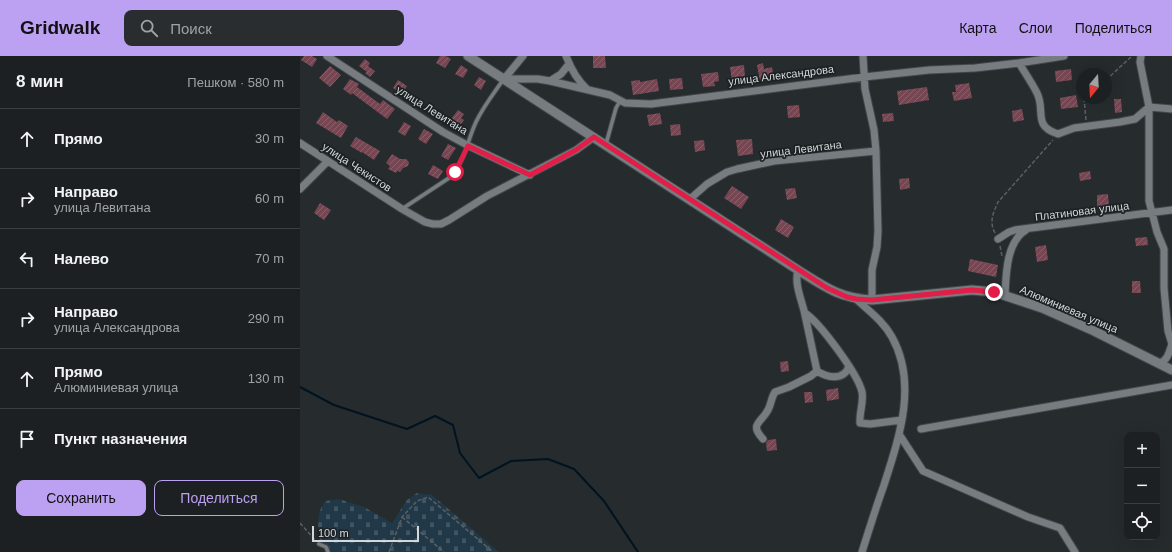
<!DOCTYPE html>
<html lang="ru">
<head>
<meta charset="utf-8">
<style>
	:root { --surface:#1c2022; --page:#292d2f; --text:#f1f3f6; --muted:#a0a3a5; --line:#3a3e40; --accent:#bca0f2 }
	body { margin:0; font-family:Arial,sans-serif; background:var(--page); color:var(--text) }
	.controls { position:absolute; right:12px; bottom:12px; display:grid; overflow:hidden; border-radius:8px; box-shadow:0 4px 16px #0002 }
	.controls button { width:36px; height:36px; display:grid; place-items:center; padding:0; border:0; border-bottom:1px solid var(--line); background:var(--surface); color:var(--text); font:20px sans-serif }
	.compass { position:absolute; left:776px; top:12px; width:36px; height:36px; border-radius:50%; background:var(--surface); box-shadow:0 4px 16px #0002; rotate:198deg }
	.scale { position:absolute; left:12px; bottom:10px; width:107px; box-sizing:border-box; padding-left:4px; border:2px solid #d5d8db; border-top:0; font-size:11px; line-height:14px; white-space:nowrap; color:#d5d8db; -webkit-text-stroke:3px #1c2124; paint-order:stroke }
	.stop { position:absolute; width:12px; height:12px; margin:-9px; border:3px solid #e11d48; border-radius:50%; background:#fff }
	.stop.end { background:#e11d48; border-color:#fff; box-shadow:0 1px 4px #0008 }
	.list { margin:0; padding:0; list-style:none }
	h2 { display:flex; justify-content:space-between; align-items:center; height:52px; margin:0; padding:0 16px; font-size:17px }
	h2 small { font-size:13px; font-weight:400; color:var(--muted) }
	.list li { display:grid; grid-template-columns:26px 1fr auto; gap:12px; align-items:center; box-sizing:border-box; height:60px; padding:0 16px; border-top:1px solid var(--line) }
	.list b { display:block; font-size:15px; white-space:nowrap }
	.list p { margin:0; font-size:13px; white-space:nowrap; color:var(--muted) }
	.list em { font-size:13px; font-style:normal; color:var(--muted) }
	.actions { display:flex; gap:8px; padding:12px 16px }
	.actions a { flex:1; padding:9px 0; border:1px solid var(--accent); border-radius:8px; text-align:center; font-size:14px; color:var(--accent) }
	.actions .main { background:var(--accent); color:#111 }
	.icon { flex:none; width:22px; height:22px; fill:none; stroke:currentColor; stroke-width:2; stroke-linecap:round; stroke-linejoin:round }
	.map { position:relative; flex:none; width:872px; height:496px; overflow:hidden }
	header { display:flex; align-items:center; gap:24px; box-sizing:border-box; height:56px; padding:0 20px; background:var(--accent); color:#111 }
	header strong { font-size:19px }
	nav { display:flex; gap:22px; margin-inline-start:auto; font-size:14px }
	.search { width:280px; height:36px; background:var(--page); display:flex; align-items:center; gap:10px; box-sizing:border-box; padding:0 14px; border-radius:8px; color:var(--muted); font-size:15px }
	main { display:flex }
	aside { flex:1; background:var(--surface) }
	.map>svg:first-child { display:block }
	.cemetery { fill:url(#cemetery-stones) }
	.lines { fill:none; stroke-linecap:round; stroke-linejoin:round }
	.stream { stroke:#001320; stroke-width:2 }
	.building { fill:url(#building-hatch) }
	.service-casing { stroke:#424649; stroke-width:5.5 }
	.minor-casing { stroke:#424649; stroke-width:9 }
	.tertiary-casing { stroke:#424649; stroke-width:11 }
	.path { stroke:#5c6063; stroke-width:1.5; stroke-dasharray:4 2; stroke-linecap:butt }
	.service { stroke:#767c80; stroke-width:3.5 }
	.minor { stroke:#767c80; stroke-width:7 }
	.tertiary { stroke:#767c80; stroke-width:9 }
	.route { stroke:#e11d48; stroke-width:5 }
	.labels { text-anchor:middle; stroke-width:3.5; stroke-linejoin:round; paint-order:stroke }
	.street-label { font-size:11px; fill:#d5d8db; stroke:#1c2124 }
</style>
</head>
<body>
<header>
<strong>Gridwalk</strong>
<div class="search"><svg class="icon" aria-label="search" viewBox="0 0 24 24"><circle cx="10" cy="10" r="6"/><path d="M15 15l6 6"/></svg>Поиск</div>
<nav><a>Карта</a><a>Слои</a><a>Поделиться</a></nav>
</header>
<main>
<aside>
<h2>8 мин<small>Пешком · 580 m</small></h2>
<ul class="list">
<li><svg class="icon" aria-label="ahead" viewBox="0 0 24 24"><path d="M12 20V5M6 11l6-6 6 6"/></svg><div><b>Прямо</b></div><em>30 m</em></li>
<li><svg class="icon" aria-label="right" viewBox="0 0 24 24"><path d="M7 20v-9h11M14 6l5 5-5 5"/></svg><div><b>Направо</b><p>улица Левитана</p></div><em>60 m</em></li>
<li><svg class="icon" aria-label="left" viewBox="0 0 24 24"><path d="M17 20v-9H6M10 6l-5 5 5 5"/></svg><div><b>Налево</b></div><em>70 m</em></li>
<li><svg class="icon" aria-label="right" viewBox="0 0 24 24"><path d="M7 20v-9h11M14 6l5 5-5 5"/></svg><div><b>Направо</b><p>улица Александрова</p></div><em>290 m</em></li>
<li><svg class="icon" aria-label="ahead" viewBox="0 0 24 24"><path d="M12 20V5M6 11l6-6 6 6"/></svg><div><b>Прямо</b><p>Алюминиевая улица</p></div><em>130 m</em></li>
<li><svg class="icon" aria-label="arrive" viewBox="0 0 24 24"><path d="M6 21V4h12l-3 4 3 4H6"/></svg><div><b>Пункт назначения</b></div></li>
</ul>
<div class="actions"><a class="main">Сохранить</a><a>Поделиться</a></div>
</aside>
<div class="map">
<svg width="872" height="496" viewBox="0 0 872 496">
	<defs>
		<pattern id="cemetery-stones" width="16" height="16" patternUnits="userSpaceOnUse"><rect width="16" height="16" fill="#203847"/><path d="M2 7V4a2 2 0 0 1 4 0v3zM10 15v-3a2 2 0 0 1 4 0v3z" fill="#405461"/></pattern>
		<pattern id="building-hatch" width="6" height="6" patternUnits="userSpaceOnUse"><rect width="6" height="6" fill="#764753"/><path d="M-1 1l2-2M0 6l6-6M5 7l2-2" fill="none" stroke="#89616b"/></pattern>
	</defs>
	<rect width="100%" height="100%" fill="#262b2e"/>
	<path class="cemetery" d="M117 437 132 439 199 496H33L21 491C18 475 15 459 25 445L39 443 64 451 92 467 107 444Z"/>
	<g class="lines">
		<path class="stream" d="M0 331 34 349 107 373 135 360 153 369 160 397 179 422 211 405 248 403 274 413 304 445 338 496"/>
	</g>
	<path class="building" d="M4 0H12L17 3 12 11 1 4Z
		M140 0H146L151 3 145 12 136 7Z
		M293 0H305L306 12H293Z
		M65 3 70 7 68 10 75 15 70 21 65 17 67 16 59 10Z
		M463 7 464 13 472 11 474 23 460 26 457 9Z
		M161 9 168 14 163 22 155 18Z
		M444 9 445 21H442L438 26 432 25 430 11Z
		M30 10 41 19 30 31 19 22Z
		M771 13 772 24 756 26 755 15Z
		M418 16 419 25 414 26 415 30 403 31 401 18Z
		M179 21 186 25 181 34 174 29Z
		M382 22 383 33 370 34 369 23Z
		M50 23 59 28 57 31 80 48 83 44 95 53 87 63 52 37 51 39 43 33Z
		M357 23 359 35 333 39 331 25 340 24V26Z
		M98 24 107 30 102 38 93 32Z
		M669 27 672 42 654 45 652 36H656L655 29Z
		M627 31 629 44 599 49 597 35Z
		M776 39 778 51 761 53 760 42Z
		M814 43H821L822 56 815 57Z
		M499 49 500 61 488 62 487 50Z
		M722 53 724 64 713 66 712 55Z
		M158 54 164 58 161 62 164 64 157 73 148 67Z
		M23 56 37 66 39 64 48 70 41 82 16 67Z
		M360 57 362 68 349 70 347 59Z
		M593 57 594 65 583 66 582 58Z
		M104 66 111 70 105 80 98 76Z
		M380 68 381 79 371 80 370 69Z
		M124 73 133 78 126 88 118 83Z
		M56 81 80 95 74 104 62 96V97L50 90Z
		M452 83 453 98 438 100 436 84Z
		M404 84 405 94 395 96 394 85Z
		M148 88 156 92 148 104 141 100Z
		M92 98 100 103H106L109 106 108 110 103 112 100 116 97 115 96 117 88 113 90 110 86 107Z
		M133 109 143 115 138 123 128 118Z
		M790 115 791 123 780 125 779 117Z
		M609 122 610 132 600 134 599 123Z
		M432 130 449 141 441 153 424 142Z
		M495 132 497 142 487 144 485 133Z
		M808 138 809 151 797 152V139Z
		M20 147 31 154 24 164 14 157Z
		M481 163 494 171 488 182 475 174Z
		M847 181 848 189 836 190 835 182Z
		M746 189 748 204 737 206 735 191Z
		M670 203 698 209 696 221 668 215Z
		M832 225H840L841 237H832Z
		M488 305 489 315 481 316 480 306Z
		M538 332 539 343 527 345 526 334Z
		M504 336H512L513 346 505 347Z
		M476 383 477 394 467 395 466 387 468 384Z"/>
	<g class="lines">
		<g class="service-casing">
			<path id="service" d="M306 88 316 52 320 45
				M102 153 152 120C165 104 168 83 176 66 183 51 194 37 203 24
				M19 488 26 491 28 496"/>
		</g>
		<g class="minor-casing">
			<path id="minor" d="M27 0 143 76 167 89 230 119
				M266 0C271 13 277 24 287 33
				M563 0 565 33 574 74 576 95 578 175 577 191 572 214V244
				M841 0 840 6 849 51V145L857 176 864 193V232L868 275 872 288
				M719 7C725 17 732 27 737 37 746 55 732 70 758 78L774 72 820 66 835 63 849 51 872 53
				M204 23H238L250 25 310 39 325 47 351 48 564 21 629 14 675 12 719 7 764 0
				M204 23 223 0
				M250 25 261 18 269 8
				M0 87 102 153 125 166 133 168H141L149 164 187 140 276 94 294 81
				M0 133 27 106
				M390 143 407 128 427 116 437 113 474 105 576 95
				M698 183 709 176 715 174 872 154
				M498 214C494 229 502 244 505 259 509 278 513 296 517 315 528 322 544 325 549 310
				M705 240C706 219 706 186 726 174
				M556 243C569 255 583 265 592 281 618 328 599 382 584 429 576 451 569 474 562 496
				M505 257C520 267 558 318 562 336 564 346 559 357 560 367L570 368 602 364
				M860 307C868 304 869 296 872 288
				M621 373 872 329
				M599 378 623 415 728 461 760 472 775 496
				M463 383C449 368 461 367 468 354 471 349 471 342 475 336L489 331 511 320 517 315"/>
		</g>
		<g class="tertiary-casing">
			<path id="tertiary" d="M168 0 498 214C525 231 539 242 572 244L672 234 694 236 742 252 794 275 872 314"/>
		</g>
		<path class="path" d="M806 24 832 0
			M784 42 786 64
			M695 177C689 166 693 157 698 146L753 84
			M700 190 702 200
			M102 461 144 496
			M0 467 16 485
			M89 496 102 461 117 445 128 441 193 496"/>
		<use href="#service" class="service"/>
		<use href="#minor" class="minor"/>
		<use href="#tertiary" class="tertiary"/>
	</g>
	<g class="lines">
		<path class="route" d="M155 116 168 90 230 119 276 94 294 81 527 232 547 241 556 243 572 244 672 234 694 236"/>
	</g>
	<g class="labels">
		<g class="street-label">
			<text transform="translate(481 19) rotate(-7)" y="4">улица Александрова</text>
			<text transform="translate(132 54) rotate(32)" y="4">улица Левитана</text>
			<text transform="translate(501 93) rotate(-7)" y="4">улица Левитана</text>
			<text transform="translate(57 111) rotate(33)" y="4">улица Чекистов</text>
			<text transform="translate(782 155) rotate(-7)" y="4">Платиновая улица</text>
			<text transform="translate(769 253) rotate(23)" y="4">Алюминиевая улица</text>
		</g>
	</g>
</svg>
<div class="controls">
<button>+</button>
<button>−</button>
<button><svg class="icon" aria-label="locate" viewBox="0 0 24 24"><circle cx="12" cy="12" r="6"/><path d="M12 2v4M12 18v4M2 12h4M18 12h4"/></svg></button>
</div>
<svg class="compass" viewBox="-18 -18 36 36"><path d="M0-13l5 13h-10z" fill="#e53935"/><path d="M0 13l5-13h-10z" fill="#a0a3a5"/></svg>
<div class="scale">100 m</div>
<div class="stop" style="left:155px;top:116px"></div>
<div class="stop end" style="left:694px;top:236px"></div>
</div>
</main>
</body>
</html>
